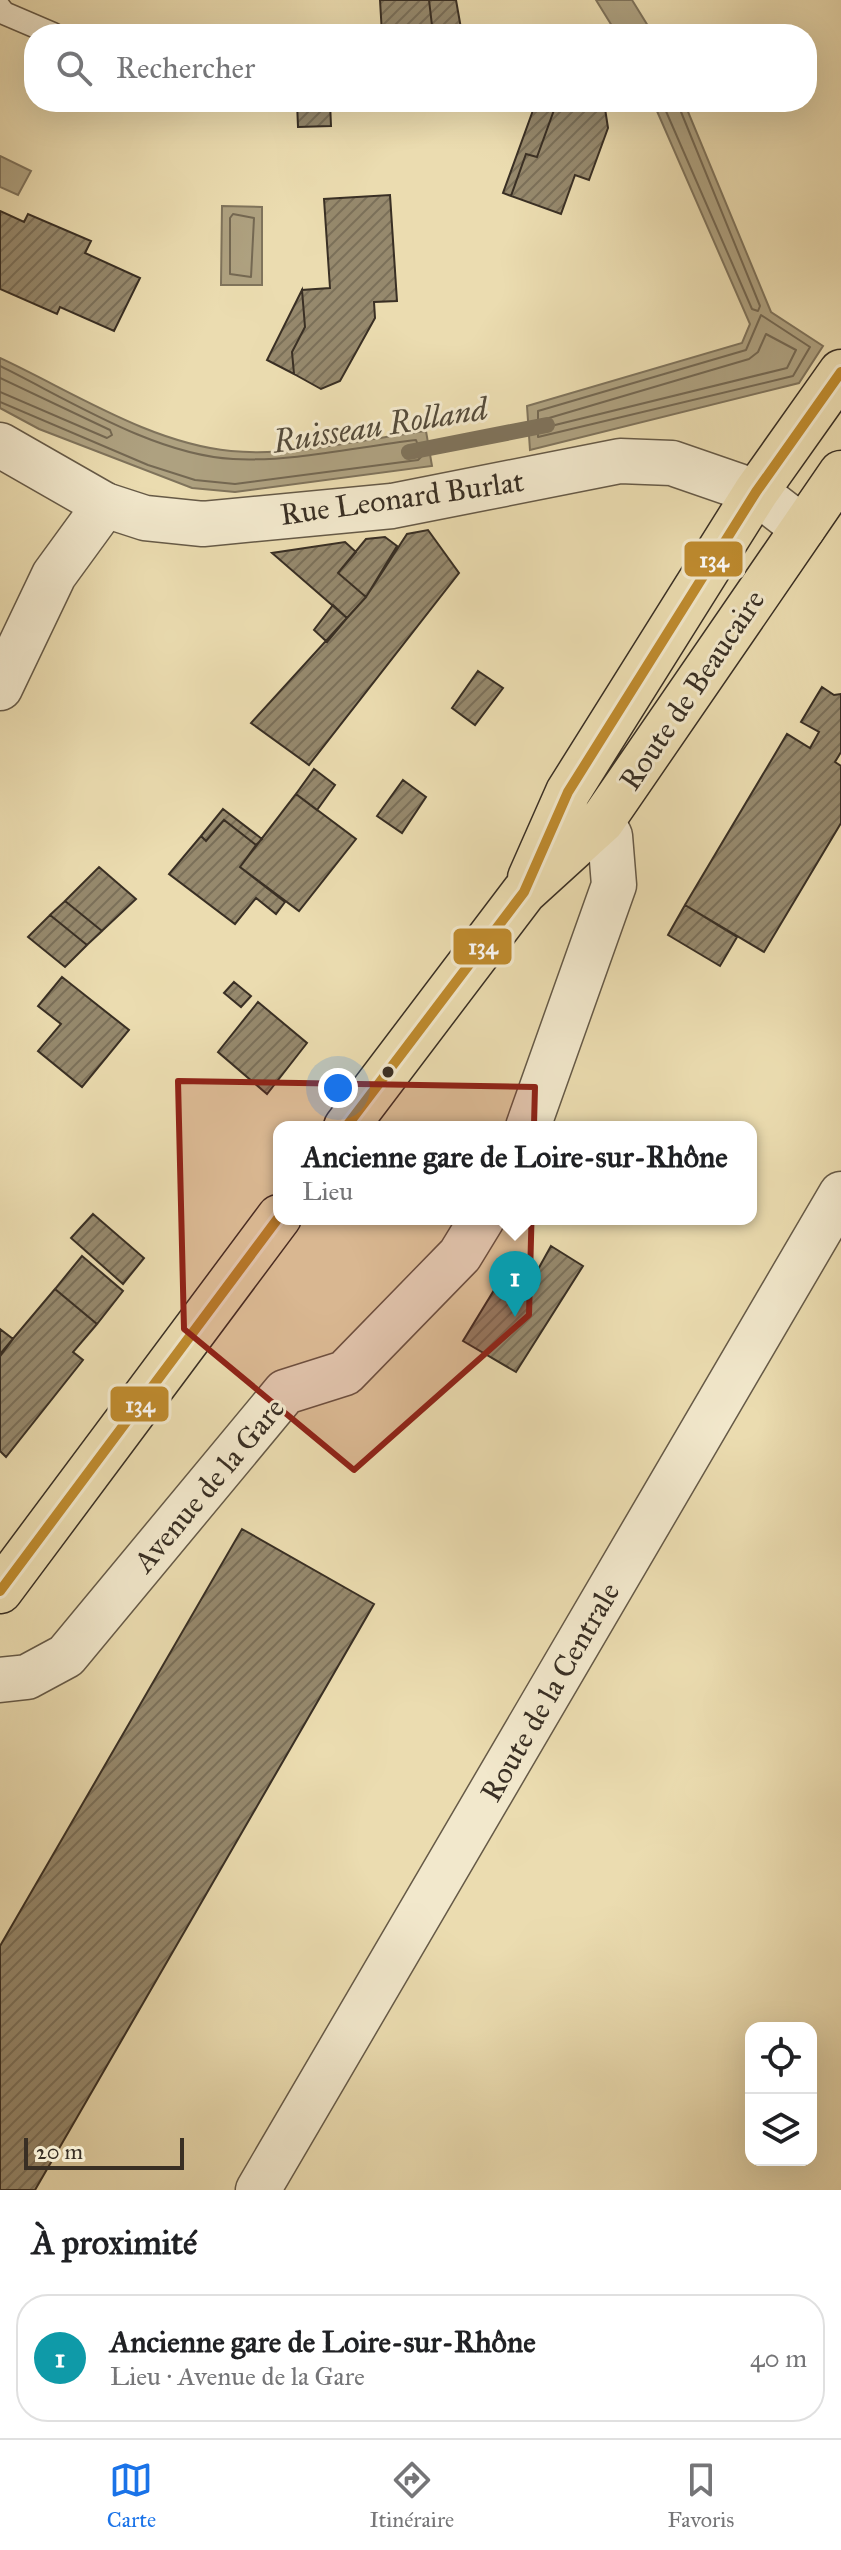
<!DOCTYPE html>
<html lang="fr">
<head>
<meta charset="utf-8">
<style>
	:root { --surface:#fff; --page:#f2f2f2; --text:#202124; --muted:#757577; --line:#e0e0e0; --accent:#1a73e8 }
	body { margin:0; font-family:"IM FELL Great Primer",serif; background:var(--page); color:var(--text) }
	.controls { position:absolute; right:24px; bottom:24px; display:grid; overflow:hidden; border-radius:16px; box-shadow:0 8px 32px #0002 }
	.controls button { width:72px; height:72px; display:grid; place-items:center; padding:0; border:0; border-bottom:2px solid var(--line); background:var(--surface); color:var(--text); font:40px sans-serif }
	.scale { position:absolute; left:24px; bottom:20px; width:160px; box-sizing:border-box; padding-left:8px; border:4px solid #392f24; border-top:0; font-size:22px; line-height:28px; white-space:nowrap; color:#392f24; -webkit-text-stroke:6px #f2e8cc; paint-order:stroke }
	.you { position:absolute; left:338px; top:1088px; width:28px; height:28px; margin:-20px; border:6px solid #fff; border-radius:50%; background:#1a73e8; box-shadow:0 0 0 12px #1a73e833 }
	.badge { display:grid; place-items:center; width:52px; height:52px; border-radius:50%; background:var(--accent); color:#fff; font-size:26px; font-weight:700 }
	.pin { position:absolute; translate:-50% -66px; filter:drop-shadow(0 2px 4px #0008) }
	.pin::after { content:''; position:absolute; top:42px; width:28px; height:24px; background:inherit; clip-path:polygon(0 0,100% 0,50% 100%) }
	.popup { position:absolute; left:273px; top:1121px; width:484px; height:104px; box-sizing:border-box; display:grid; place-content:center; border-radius:16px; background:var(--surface); filter:drop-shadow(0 2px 6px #0005); font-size:26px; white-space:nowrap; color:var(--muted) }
	.popup b { font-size:30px; color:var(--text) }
	.popup::after { content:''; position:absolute; left:50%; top:100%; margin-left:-16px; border:16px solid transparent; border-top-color:var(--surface) }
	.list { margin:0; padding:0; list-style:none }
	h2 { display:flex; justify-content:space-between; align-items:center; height:104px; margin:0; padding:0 32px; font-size:34px }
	h2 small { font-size:26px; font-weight:400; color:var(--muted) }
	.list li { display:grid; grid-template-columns:52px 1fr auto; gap:24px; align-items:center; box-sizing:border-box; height:128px; margin:0 16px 16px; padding:0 16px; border:2px solid var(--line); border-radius:32px }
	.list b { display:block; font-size:30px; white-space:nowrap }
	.list p { margin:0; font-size:26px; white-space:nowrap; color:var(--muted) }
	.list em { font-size:26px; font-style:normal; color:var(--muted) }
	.icon { flex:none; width:44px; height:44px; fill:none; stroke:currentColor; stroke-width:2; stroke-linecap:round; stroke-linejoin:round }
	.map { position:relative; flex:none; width:841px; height:2190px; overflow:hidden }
	.search { position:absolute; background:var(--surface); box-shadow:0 8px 32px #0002; left:24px; right:24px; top:24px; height:88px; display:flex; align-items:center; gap:20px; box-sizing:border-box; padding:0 28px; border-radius:32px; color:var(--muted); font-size:30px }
	.sheet { height:248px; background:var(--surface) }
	nav { display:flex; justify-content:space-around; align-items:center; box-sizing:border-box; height:112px; border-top:2px solid var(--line); background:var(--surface); font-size:22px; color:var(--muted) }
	nav a { display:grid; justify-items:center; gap:4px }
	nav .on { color:var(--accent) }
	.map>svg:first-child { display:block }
	.water { fill:#aea180; stroke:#7f735b; stroke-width:2 }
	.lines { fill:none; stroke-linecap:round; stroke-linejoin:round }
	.shore { stroke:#746852; stroke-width:2 }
	.stream { stroke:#7f735b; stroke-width:16 }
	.building { fill:url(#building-hatch); stroke:#392f24; stroke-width:2 }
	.service-casing { stroke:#665a47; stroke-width:25 }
	.minor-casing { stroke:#665a47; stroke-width:47 }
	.tertiary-casing { stroke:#665a47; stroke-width:47 }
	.primary-casing { stroke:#392f24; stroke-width:47 }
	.service { stroke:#f2e8cc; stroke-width:22 }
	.minor { stroke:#f2e8cc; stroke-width:44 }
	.tertiary { stroke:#f2e8cc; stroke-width:44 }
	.primary { stroke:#ebdcb0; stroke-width:44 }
	.bus-1-casing { stroke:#f2e8cc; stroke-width:16 }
	.bus-1 { stroke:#bf8b2e; stroke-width:10 }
	.marked { fill:#8f2418; fill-opacity:0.2; stroke:#8f2418; stroke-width:6; stroke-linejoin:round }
	.bus-dot { fill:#392f24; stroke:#f2e8cc; stroke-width:3 }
	.labels { text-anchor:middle; stroke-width:6; stroke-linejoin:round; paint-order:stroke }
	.street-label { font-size:30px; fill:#392f24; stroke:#f2e8cc }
	.water-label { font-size:32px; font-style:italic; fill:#564c3b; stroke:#f2e8cc }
	.line-badge { stroke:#f2e8cc; stroke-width:3 }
	.badge-label { font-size:22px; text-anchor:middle; font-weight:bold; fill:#fff }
</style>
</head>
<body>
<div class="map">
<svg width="841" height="2190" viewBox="0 0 841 2190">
	<defs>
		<pattern id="building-hatch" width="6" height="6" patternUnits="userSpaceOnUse" patternTransform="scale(2)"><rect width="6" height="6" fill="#96896d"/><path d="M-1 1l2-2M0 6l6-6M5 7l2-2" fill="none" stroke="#7b7059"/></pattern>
	</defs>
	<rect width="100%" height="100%" fill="#ebdcb0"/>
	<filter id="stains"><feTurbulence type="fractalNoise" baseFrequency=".0025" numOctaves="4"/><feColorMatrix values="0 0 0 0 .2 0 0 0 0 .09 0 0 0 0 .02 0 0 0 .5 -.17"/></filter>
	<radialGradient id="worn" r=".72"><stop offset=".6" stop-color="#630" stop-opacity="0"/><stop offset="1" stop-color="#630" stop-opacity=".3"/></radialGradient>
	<path class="water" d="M596 0H632L653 34H617Z
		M653 102H684L771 312 823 346 799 383 530 450 527 406 742 343 750 324Z
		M0 156 31 171 18 195 0 187Z
		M222 206 262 207V285H221Z
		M0 358C73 392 150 443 231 451 294 457 363 439 426 431L432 466 235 492 192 488 39 429 0 408Z"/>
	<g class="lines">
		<path class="shore" d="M662 102 752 309 758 311 760 306 677 102
			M233 214 254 218 251 277 230 274V218Z
			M761 315 810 347 793 376 538 437V411L746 350Z
			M766 334 796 350 787 368 551 426 547 424 549 418 749 359 758 352Z
			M0 366C69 400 155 455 233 459 294 462 356 447 416 440L422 456 418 460 235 484 195 480 148 465 0 402
			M0 378 110 430 112 435 107 438 0 392"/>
		<path class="stream" d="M409 452 547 425"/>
	</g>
	<path class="building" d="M380 0H429L433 34H382Z
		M429 0H456L462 34H433Z
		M325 26V34H227V30Z
		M297 102H330L331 126 298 127Z
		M536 102 554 110 537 157 526 154 511 196 503 193Z
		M542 102H604L608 128 589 180 575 175 561 214 511 196 526 154 537 157 554 110Z
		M390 195 397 301 374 302 375 318 340 381 321 389 294 374 292 352 305 327 302 290 330 288 324 199Z
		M0 211 24 222 28 214 91 241 85 253 140 278 114 331 60 307 57 314 0 289Z
		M302 290 305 327 292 352 294 374 267 360Z
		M428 530 459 573 309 765 251 723 366 597 407 534Z
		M385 537 397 546 366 597 338 573 366 539Z
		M345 542 356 552 338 573 366 597 347 618 272 553Z
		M333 605 347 618 327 642 314 630Z
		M478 671 503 688 475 725 452 708Z
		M822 687 834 695 841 694V752L835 762 841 766V823L764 952 685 905 787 734 810 748 819 732 801 722Z
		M314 769 335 785 317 810 296 794Z
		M403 780 426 797 402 833 377 816Z
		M296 794 356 839 299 911 240 867Z
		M223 809 262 839 256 845 224 820 206 841 201 836Z
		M224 820 256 845 240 867 285 902 276 914 256 898 235 924 169 874 201 836 206 841Z
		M99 867 136 899 102 931 65 901Z
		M65 901 102 931 87 945 50 915Z
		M685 905 737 937 720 966 668 935Z
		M50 915 87 945 65 967 28 937Z
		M62 977 129 1030 82 1087 38 1051 61 1024 38 1006Z
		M234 982 251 996 241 1007 224 993Z
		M258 1002 307 1043 267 1094 218 1052Z
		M93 1214 144 1258 123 1284 71 1238Z
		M551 1246 583 1266 516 1372 463 1341 513 1259 536 1273Z
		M82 1256 123 1291 97 1324 55 1289Z
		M55 1289 97 1324 73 1352 83 1360 6 1457 0 1451V1354Z
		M0 1329 13 1339 1 1355 0 1354Z
		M242 1529 374 1604 35 2190H0V1946Z"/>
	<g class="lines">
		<g class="service-casing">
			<path id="service" d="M0 8 4 13 53 34"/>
		</g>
		<g class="minor-casing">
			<path id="minor" d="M0 688 54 575 105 505
				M528 1127 614 885 610 836 602 821
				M0 1680 27 1677 66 1656 285 1392 345 1373 460 1255 482 1219
				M258 2190 841 1194"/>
		</g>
		<g class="tertiary-casing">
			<path id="tertiary" d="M0 445 105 505 145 518 203 524 392 506 620 461 672 463 756 492 803 528"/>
		</g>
		<g class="primary-casing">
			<path id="primary" d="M530 878 568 792 756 492 841 372
				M346 1127 524 892 602 821 841 473
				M0 1591 279 1217"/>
		</g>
		<use href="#service" class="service"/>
		<use href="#minor" class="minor"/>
		<use href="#tertiary" class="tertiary"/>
		<use href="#primary" class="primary"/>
		<g class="bus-1-casing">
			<path id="bus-1" d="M346 1127 524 892 568 792 756 492 841 372
				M0 1591 279 1217"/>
		</g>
		<use href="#bus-1" class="bus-1"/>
	</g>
	<path class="marked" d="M178 1081 535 1087 529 1315 354 1470 184 1329Z"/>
	<circle class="bus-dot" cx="388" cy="1072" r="7"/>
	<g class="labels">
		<g class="street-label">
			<text transform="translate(402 498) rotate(-8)" y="10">Rue Leonard Burlat</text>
			<text transform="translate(692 690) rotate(-56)" y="10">Route de Beaucaire</text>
			<text transform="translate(209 1485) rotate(-50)" y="10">Avenue de la Gare</text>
			<text transform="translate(550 1692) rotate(-60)" y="10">Route de la Centrale</text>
		</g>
		<g class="water-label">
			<text transform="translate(380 425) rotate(-9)" y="11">Ruisseau Rolland</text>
		</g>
	</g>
	<g class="line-badge">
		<rect x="683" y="540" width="61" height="38" rx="8" fill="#bf8b2e"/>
		<rect x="452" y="927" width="61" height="39" rx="8" fill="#bf8b2e"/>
		<rect x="109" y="1385" width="61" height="38" rx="8" fill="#bf8b2e"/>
	</g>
	<g class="badge-label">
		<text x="714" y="567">134</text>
		<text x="483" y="954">134</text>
		<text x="140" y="1412">134</text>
	</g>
	<rect width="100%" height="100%" filter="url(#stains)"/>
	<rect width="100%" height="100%" fill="url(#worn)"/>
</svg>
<div class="controls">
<button><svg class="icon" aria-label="locate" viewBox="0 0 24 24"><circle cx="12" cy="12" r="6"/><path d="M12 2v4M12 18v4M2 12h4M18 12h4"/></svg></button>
<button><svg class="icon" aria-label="layers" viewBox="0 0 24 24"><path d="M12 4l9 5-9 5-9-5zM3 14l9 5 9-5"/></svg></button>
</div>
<div class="scale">20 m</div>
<div class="you"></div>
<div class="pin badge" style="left:515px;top:1317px;background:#0f9aa8">1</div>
<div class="popup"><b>Ancienne gare de Loire-sur-Rhône</b>Lieu</div>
<div class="search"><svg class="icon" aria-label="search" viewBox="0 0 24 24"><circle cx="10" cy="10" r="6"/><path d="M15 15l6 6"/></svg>Rechercher</div>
</div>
<section class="sheet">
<h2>À proximité<small></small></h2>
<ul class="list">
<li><span class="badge" style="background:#0f9aa8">1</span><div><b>Ancienne gare de Loire-sur-Rhône</b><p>Lieu · Avenue de la Gare</p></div><em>40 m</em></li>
</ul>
</section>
<nav>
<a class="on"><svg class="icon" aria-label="map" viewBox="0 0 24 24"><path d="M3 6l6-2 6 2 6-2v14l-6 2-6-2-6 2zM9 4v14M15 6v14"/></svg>Carte</a>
<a><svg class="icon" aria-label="directions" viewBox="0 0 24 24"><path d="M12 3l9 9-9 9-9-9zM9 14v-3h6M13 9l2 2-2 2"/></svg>Itinéraire</a>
<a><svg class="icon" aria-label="saved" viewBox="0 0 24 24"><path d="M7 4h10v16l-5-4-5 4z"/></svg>Favoris</a>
</nav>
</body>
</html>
